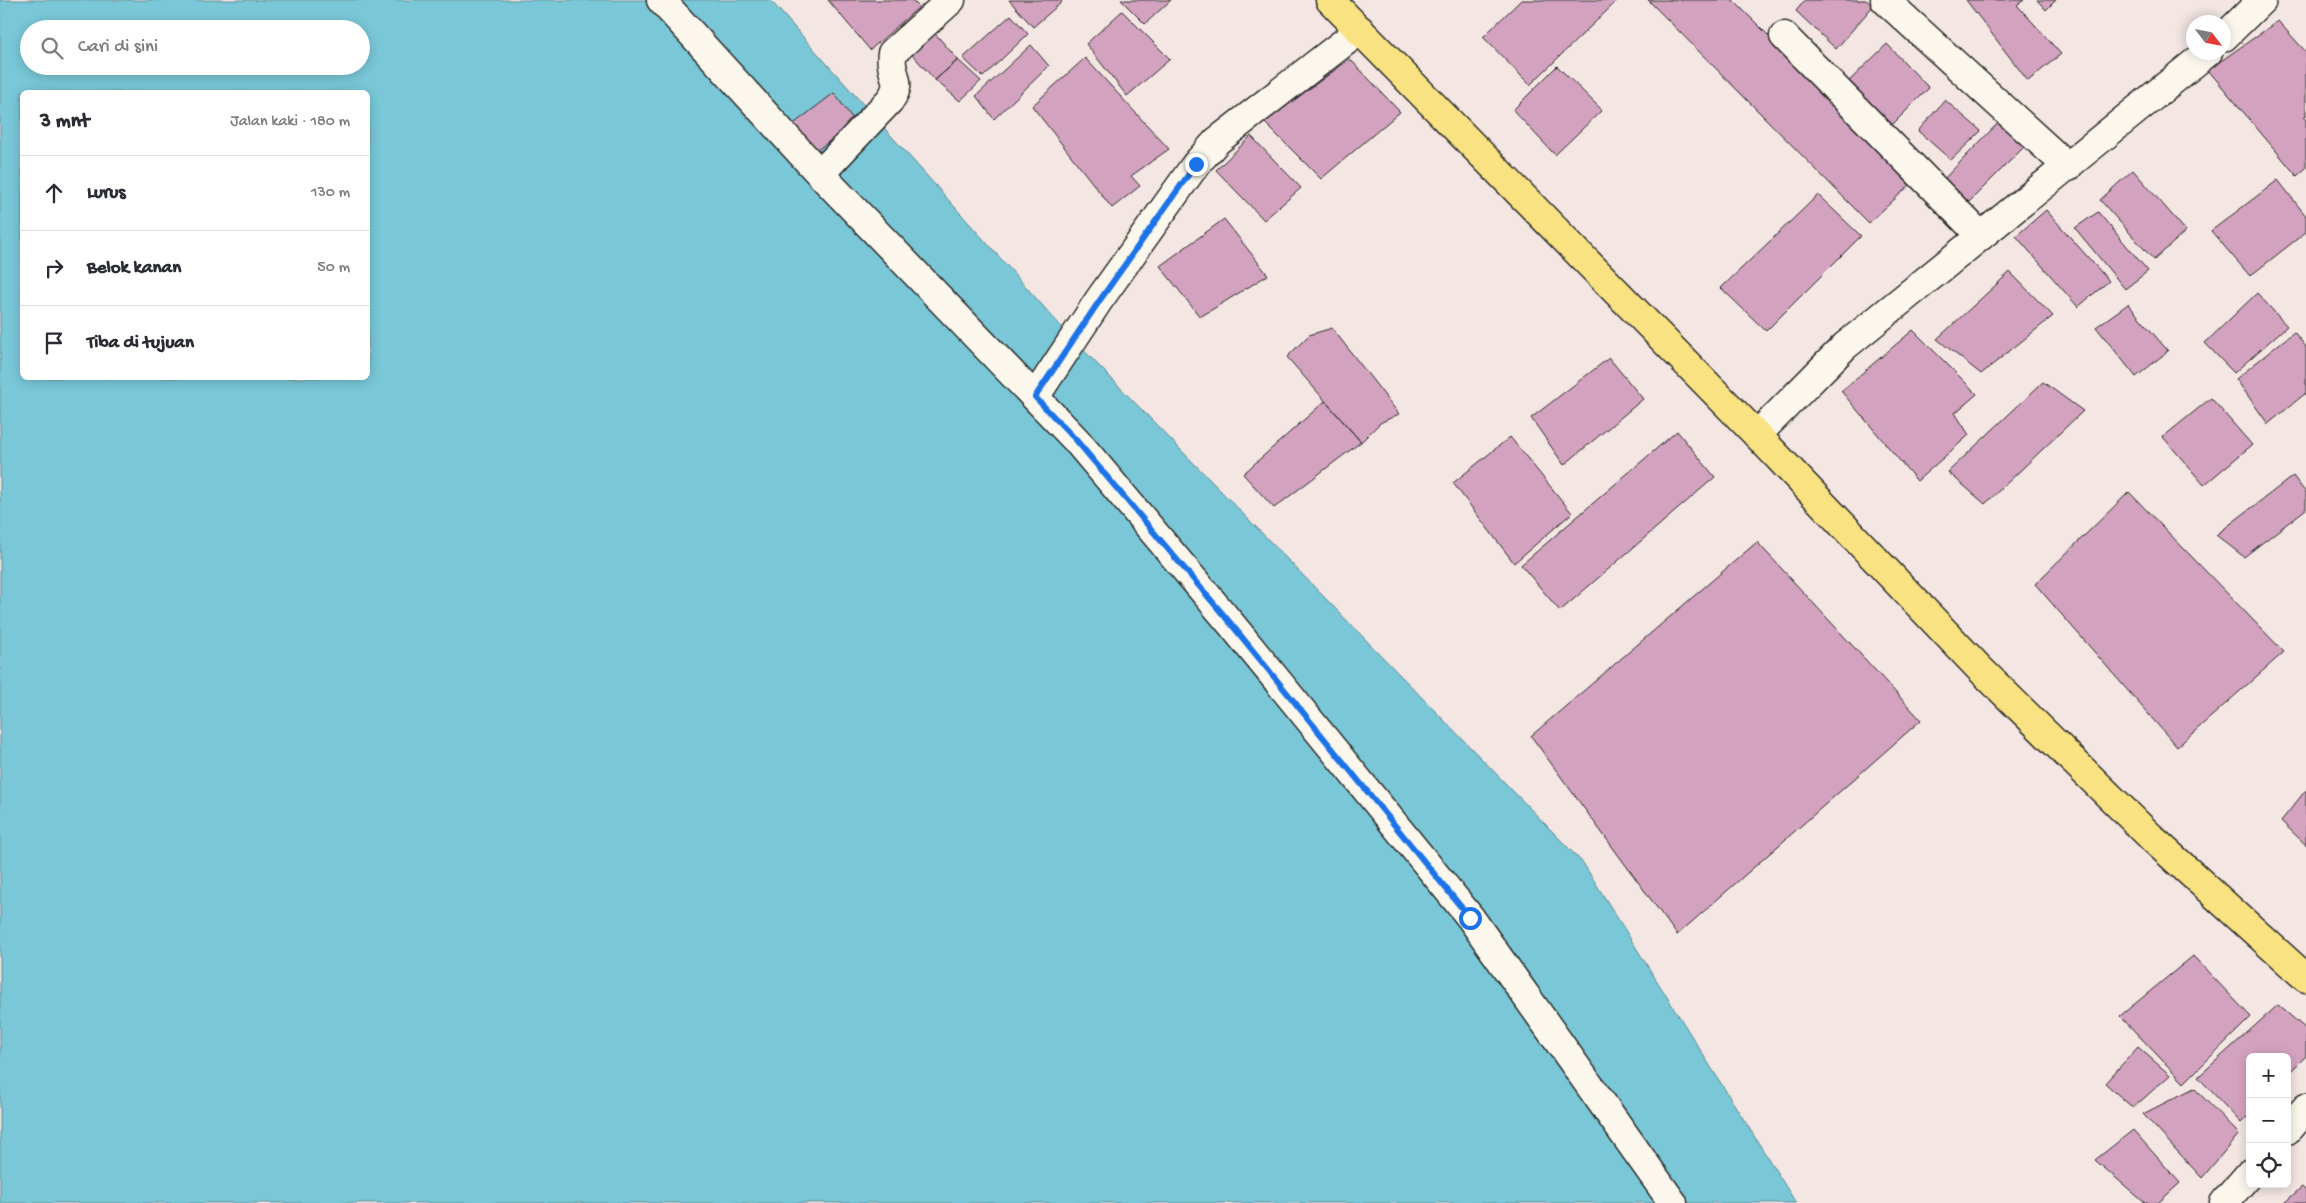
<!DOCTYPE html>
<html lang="id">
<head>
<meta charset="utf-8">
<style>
	:root { --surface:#fff; --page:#f2f2f3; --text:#2b2b33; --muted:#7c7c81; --line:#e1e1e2 }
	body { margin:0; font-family:"Gochi Hand",sans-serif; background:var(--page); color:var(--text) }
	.controls { position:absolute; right:15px; bottom:15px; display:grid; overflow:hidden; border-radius:8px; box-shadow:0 2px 12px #0003 }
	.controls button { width:45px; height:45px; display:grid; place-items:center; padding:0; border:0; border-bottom:1px solid var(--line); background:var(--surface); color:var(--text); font:25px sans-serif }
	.compass { position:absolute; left:2186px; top:15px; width:45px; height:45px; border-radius:50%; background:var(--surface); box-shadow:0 2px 12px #0003; rotate:122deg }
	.stop { position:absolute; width:15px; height:15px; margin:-11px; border:4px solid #1a73e8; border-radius:50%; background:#fff }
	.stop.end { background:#1a73e8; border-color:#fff; box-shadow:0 1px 5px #0008 }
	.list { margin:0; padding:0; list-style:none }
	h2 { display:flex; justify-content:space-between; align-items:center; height:65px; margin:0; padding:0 20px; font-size:21px }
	h2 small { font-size:16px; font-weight:400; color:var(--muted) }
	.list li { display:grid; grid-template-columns:32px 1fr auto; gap:15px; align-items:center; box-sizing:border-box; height:75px; padding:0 20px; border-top:1px solid var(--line) }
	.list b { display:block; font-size:19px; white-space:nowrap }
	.list em { font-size:16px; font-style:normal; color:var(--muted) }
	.icon { flex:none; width:28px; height:28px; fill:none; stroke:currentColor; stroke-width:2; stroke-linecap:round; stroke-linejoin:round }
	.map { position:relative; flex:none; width:2306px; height:1203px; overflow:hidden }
	.search { position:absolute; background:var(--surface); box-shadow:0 2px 12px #0003; left:20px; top:20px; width:350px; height:55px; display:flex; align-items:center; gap:12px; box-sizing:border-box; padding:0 18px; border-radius:28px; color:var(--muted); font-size:19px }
	.panel { position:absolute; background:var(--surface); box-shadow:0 2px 12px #0003; left:20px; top:90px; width:350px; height:290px; border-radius:8px }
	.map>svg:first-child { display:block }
	.water { fill:#79c7d7; stroke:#5a8992; fill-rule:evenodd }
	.building { fill:#d3a2bf; stroke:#2b2b2b }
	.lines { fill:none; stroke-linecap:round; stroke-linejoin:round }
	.minor-casing { stroke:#2b2b2b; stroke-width:31 }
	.trunk-casing { stroke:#2b2b2b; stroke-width:31 }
	.minor { stroke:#fbf7ec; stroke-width:28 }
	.trunk { stroke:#f8e281; stroke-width:28 }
	.route { stroke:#1a73e8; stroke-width:6 }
</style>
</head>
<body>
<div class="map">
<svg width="2306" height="1203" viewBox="0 0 2306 1203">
	<rect width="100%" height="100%" fill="#f3e6e3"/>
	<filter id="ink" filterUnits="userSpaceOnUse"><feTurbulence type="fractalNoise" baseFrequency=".02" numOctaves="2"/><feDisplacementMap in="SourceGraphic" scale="10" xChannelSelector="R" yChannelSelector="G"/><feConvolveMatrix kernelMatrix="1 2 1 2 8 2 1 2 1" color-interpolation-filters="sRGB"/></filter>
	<g filter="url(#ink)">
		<path class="water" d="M0 0H770L1068 334 1583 863 1796 1203H0ZM29 29H361V66H29ZM22 92H368V378H22Z"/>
		<path class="building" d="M828 0H912L919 7 870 50Z
			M1009 0H1060L1062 2 1033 27Z
			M1121 0H1171L1145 24Z
			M1521 0H1618L1530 85 1483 37Z
			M1648 0H1733L1914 181 1869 223Z
			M1805 0H1866L1873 6 1836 49 1796 11Z
			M1966 0H2024L2017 5 2061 54 2028 81Z
			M2037 0H2056L2046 10Z
			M1122 11 1170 59 1127 96 1086 44Z
			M1011 15 1028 34 983 77 963 58Z
			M2278 21 2306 52V116L2304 118 2306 120V168L2297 176 2208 70Z
			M933 31 958 60 935 80 909 51Z
			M1887 44 1929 88 1886 131 1843 87Z
			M1031 45 1049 66 994 119 976 96Z
			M1085 58 1169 149 1131 176 1140 186 1112 208 1032 106Z
			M1350 59 1400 112 1321 179 1264 122Z
			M958 60 981 81 960 101 935 80Z
			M1557 66 1602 110 1555 155 1513 110Z
			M834 93 855 122 812 154 791 126Z
			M1945 100 1981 131 1951 160 1918 131Z
			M2000 121 2025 146 1965 206 1940 183Z
			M1251 136 1301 188 1264 220 1216 170Z
			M2133 170 2186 231 2154 260 2100 200Z
			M2278 180 2306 216V232L2250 276 2211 231Z
			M1818 195 1861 236 1766 331 1721 288Z
			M2046 210 2109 281 2078 307 2016 236Z
			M2098 212 2148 271 2125 289 2075 228Z
			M1224 219 1268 275 1200 317 1160 266Z
			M2010 272 2053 316 1981 374 1937 339Z
			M2257 293 2287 326 2234 373 2205 343Z
			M2128 304 2168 351 2136 377 2096 327Z
			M1332 328 1399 414 1380 423 1361 442 1287 357 1309 335Z
			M1913 330 1977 394 1955 413 1969 435 1917 481 1841 391Z
			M2294 332 2306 347V393L2268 424 2236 379Z
			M1609 358 1643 399 1564 465 1531 418Z
			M2043 382 2083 411 1985 504 1948 472Z
			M2211 398 2252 445 2204 485 2163 437Z
			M1325 401 1361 442 1274 508 1243 474Z
			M1677 431 1715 477 1560 611 1521 565Z
			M1510 437 1572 513 1514 563 1453 483Z
			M2293 476 2306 493V509L2244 557 2216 535Z
			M2129 492 2284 652 2177 747 2035 584Z
			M1757 542 1921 720 1677 935 1531 736Z
			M2306 790V845L2281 821Z
			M2193 956 2251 1017 2184 1083 2120 1016Z
			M2278 1005 2306 1029V1056L2287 1075V1057H2250V1114L2241 1123 2198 1077Z
			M2138 1047 2170 1075 2133 1108 2105 1083Z
			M2194 1088 2239 1134 2202 1178 2143 1114Z
			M2133 1130 2180 1183 2158 1203H2145L2095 1160Z
			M2302 1187 2306 1191V1203H2284Z"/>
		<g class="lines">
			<g class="minor-casing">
				<path id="minor" d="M661 0 820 174 1076 440 1232 625 1470 917 1673 1203
					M1885 0 2068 167
					M1784 36 1981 236
					M2224 37 2262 0
					M820 174 890 100C905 79 888 75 892 53L951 0
					M1035 397 1099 300 1196 164 1217 141 1360 30
					M1757 435 1845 346 2208 52
					M2287 1130 2306 1108
					M2224 1203 2250 1173"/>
			</g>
			<g class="trunk-casing">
				<path id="trunk" d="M1330 0 1757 435 1979 668 2154 840 2306 978"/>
			</g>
			<use href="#minor" class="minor"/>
			<use href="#trunk" class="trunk"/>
		</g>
	</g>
	<g class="lines" filter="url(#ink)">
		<path class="route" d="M1196 164 1100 300 1035 397 1076 440 1232 625 1470 918"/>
	</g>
</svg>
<div class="controls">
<button>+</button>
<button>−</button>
<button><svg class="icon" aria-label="locate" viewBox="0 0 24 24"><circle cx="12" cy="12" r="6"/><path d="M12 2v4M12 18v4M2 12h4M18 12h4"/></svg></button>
</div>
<svg class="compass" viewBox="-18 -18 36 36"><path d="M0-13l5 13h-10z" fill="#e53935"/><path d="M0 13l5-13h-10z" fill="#7c7c81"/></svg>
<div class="stop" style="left:1470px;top:918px"></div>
<div class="stop end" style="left:1196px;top:164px"></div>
<div class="search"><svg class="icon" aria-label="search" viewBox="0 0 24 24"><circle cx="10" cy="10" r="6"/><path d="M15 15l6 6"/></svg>Cari di sini</div>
<section class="panel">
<h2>3 mnt<small>Jalan kaki · 180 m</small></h2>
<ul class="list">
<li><svg class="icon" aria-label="ahead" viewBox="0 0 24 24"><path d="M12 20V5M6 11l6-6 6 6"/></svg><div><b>Lurus</b></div><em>130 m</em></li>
<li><svg class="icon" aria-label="right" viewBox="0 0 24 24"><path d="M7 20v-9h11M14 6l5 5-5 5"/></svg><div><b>Belok kanan</b></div><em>50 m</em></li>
<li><svg class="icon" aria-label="arrive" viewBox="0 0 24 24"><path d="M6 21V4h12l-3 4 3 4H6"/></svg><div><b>Tiba di tujuan</b></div></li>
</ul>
</section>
</div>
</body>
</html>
